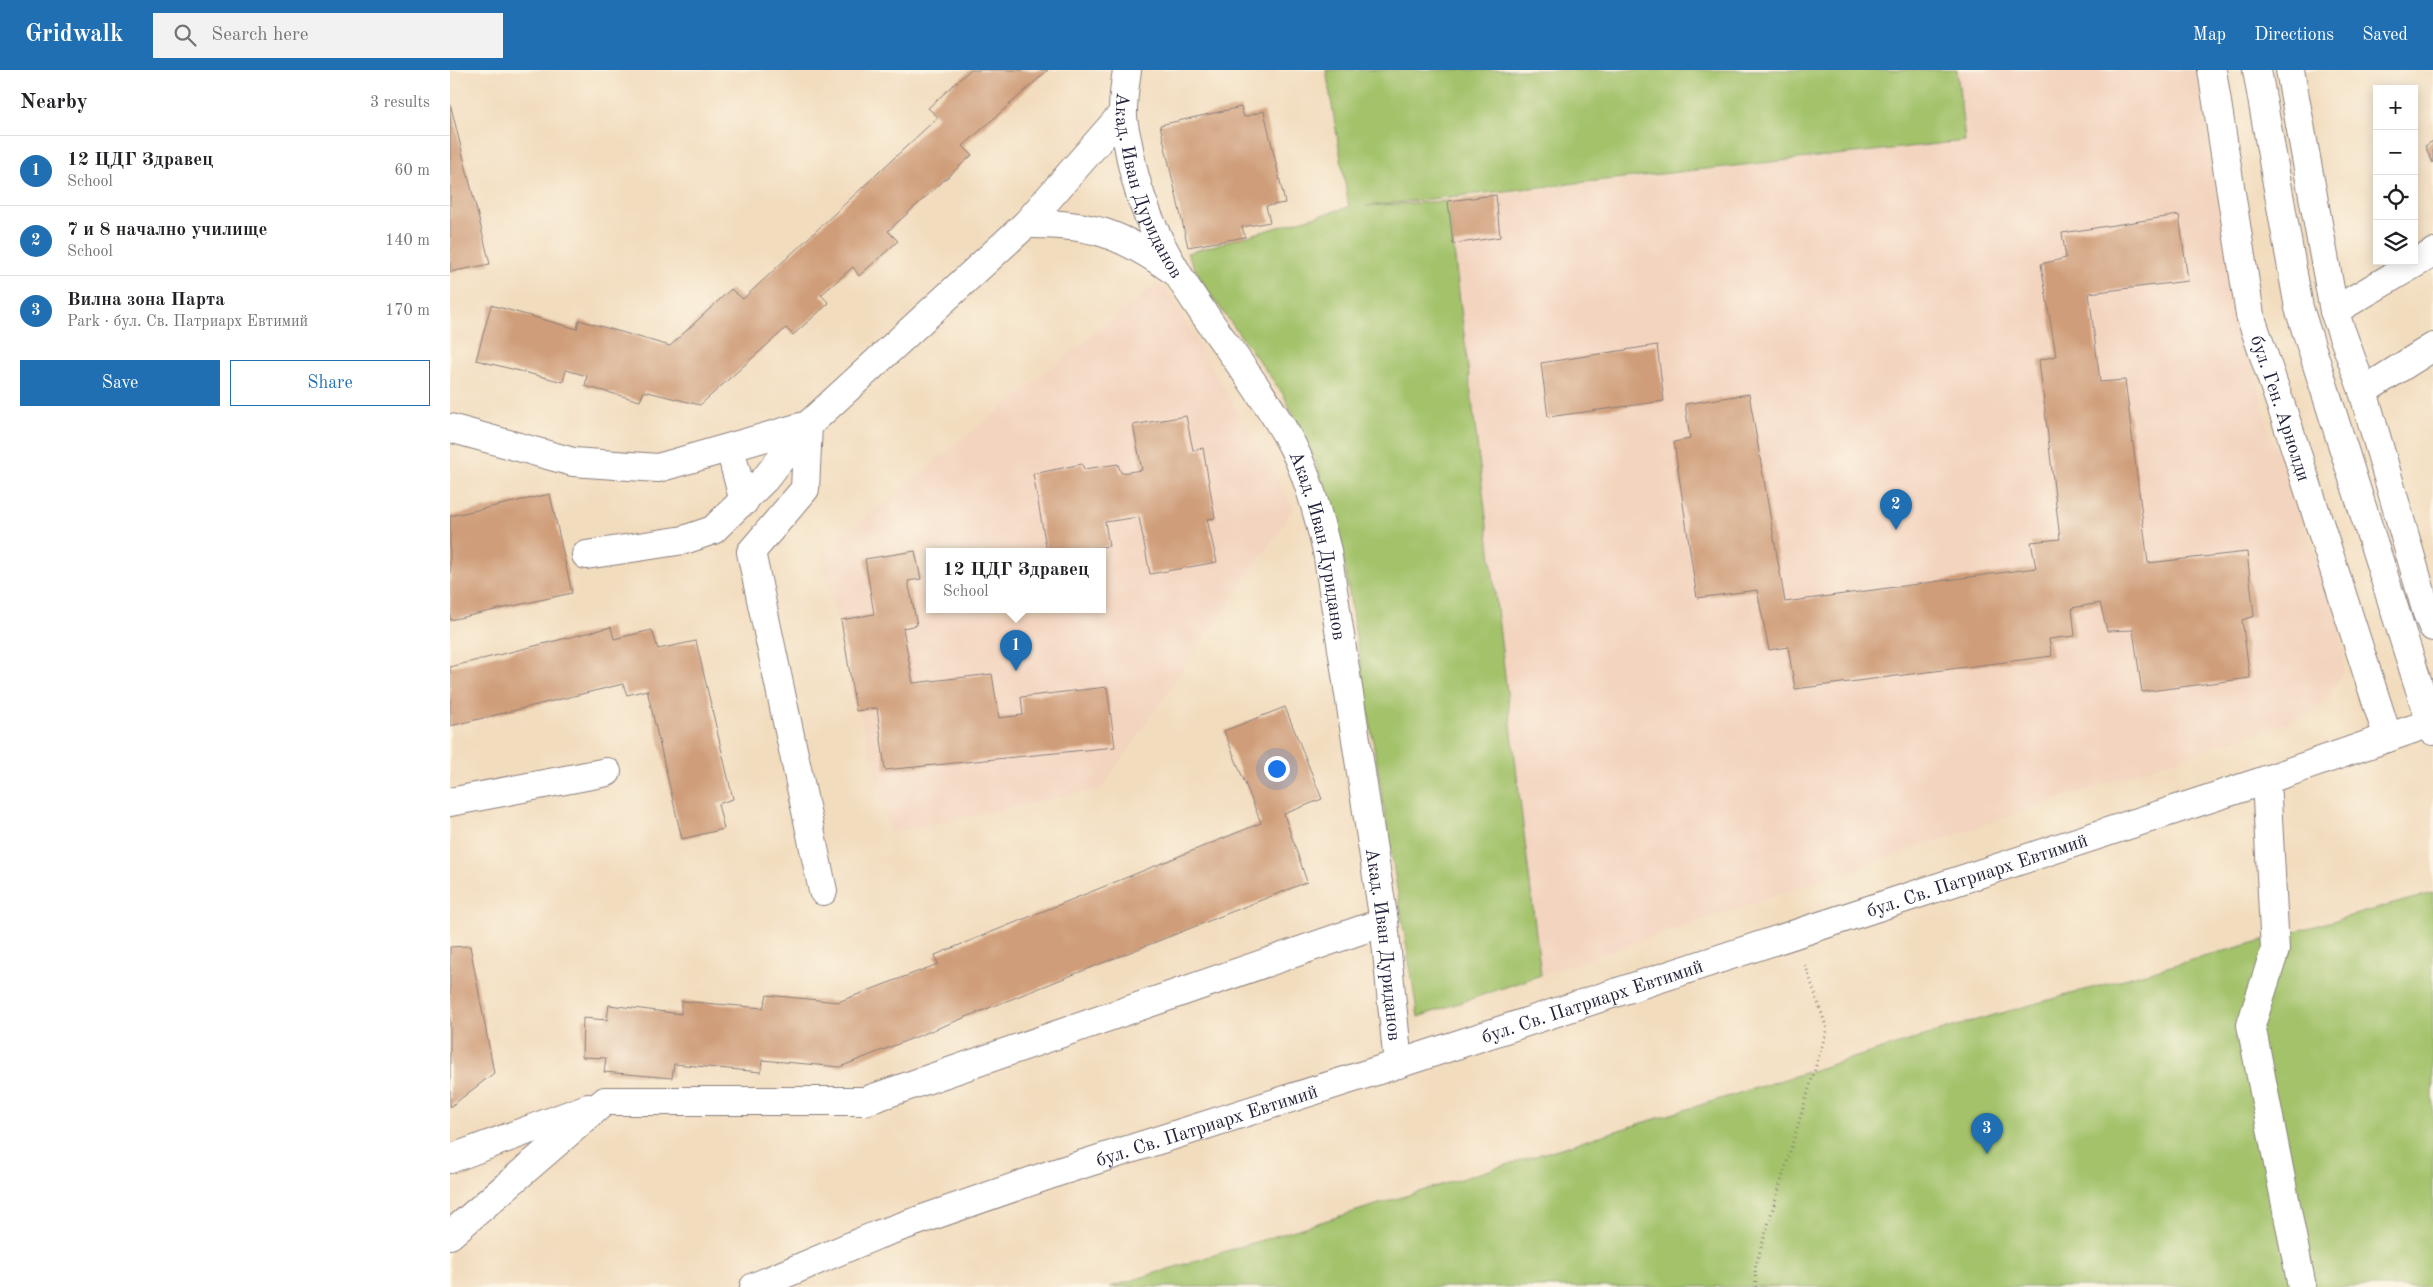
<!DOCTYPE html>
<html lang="en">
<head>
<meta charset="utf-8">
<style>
	:root { --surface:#fff; --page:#f2f2f2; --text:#202124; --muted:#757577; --line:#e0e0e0; --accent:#1f6fb2 }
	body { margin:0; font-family:"Old Standard TT",serif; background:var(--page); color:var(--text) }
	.controls { position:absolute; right:15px; top:15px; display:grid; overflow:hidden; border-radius:0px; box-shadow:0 2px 12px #0003 }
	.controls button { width:45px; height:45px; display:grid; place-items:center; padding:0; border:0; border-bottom:1px solid var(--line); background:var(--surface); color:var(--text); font:25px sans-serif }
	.you { position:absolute; left:826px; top:698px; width:18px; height:18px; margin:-12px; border:4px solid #fff; border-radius:50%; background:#1a73e8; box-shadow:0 0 0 8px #1a73e833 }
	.badge { display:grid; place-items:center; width:32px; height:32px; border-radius:50%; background:var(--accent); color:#fff; font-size:16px; font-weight:700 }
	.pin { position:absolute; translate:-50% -41px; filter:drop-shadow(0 1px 2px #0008) }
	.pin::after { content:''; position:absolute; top:26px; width:18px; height:15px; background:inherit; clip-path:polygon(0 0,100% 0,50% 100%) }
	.popup { position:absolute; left:476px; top:478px; width:180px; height:65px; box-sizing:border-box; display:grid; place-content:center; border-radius:0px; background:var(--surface); filter:drop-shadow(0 1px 4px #0005); font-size:16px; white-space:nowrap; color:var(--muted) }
	.popup b { font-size:19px; color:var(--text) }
	.popup::after { content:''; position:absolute; left:50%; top:100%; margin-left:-10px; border:10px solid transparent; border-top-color:var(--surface) }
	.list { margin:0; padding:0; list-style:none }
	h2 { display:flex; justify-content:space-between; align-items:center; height:65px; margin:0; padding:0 20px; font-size:21px }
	h2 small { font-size:16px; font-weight:400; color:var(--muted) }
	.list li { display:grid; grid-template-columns:32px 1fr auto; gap:15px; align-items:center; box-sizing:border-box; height:70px; padding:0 20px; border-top:1px solid var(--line) }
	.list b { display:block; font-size:19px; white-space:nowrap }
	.list p { margin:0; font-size:16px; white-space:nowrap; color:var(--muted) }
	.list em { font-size:16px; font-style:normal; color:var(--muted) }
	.actions { display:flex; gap:10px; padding:15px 20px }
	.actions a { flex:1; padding:11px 0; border:1px solid var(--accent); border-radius:0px; text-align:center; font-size:18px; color:var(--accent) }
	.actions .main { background:var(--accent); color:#fff }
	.icon { flex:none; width:28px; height:28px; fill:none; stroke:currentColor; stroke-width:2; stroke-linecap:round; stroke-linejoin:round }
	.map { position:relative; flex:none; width:1983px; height:1217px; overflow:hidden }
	header { display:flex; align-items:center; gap:30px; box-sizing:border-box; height:70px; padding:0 25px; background:var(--accent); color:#fff }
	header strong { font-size:24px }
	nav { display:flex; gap:28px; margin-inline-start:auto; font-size:18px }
	.search { width:350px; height:45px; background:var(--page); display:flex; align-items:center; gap:12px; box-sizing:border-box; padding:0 18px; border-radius:0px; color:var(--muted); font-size:19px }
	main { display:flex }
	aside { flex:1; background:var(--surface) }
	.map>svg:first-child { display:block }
	.built { fill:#f3d4bf; fill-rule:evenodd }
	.green { fill:#a3c26a; stroke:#627252 }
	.building { fill:#cf9d79 }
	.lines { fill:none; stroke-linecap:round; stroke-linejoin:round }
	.minor-casing { stroke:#8a7f7c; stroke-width:30 }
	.path { stroke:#8a7f7c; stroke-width:3; stroke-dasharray:1 4; stroke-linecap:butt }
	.minor { stroke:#fff; stroke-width:28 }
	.labels { text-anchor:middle; stroke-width:4; stroke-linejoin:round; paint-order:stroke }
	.street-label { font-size:19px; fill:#22223b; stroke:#fcf5e5 }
</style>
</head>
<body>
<header>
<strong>Gridwalk</strong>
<div class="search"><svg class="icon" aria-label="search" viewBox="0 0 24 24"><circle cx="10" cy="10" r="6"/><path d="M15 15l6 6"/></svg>Search here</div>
<nav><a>Map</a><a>Directions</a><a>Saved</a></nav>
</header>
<main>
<aside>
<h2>Nearby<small>3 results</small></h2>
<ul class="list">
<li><span class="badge">1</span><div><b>12 ЦДГ Здравец</b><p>School</p></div><em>60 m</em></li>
<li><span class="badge">2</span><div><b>7 и 8 начално училище</b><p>School</p></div><em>140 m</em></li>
<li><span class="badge">3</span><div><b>Вилна зона Парта</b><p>Park · бул. Св. Патриарх Евтимий</p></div><em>170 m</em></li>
</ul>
<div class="actions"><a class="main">Save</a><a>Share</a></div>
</aside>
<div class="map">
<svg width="1983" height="1217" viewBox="0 0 1983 1217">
	<rect width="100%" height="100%" fill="#fcf5e5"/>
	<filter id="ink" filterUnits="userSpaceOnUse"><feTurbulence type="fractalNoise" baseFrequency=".02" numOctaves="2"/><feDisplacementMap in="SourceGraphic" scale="10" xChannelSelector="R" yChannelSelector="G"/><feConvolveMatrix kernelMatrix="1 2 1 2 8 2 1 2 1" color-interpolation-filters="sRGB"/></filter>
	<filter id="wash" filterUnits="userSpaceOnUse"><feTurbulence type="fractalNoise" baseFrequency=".0096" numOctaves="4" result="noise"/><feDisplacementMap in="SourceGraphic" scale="20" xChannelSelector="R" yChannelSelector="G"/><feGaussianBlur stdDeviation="1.12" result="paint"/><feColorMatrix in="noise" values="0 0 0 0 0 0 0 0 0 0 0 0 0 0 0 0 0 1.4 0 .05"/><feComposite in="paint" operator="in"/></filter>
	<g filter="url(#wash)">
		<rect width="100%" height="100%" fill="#f2dcbe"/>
		<path class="built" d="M1507 0H1746L1781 206 1820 364 1891 556 1894 599 1880 626 1860 644 1091 905 998 131 1515 71Z
			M711 210 844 439 651 719 440 763 370 484ZM480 482H652V540H480Z"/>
		<path class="green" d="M876 0H1507L1515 71 916 136 998 131 1091 905 968 947 889 462 862 382 833 324 755 217 737 183 899 137Z
			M1983 823V1217H660L1523 951Z"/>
		<g id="blocks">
			<path class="building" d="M520 0H598L513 76 522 85 438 161 448 171 409 206 403 197 371 225 379 233 343 265 336 258 250 335 194 321 190 331 135 316 137 306 116 300 113 312 26 290 41 235 127 259 129 250 220 276 281 219 293 229 488 47 478 38Z
				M0 33 40 194 0 202Z
				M791 37 794 47 814 41 835 133 816 136 820 152 792 157 795 167 738 177 710 55Z
				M1983 71V93L1975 76Z
				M1046 125 1050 167 1003 174 998 131Z
				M1729 145 1738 211 1639 223 1650 312 1675 310 1698 493 1797 482 1804 546 1792 550 1800 608 1692 622 1683 560 1657 561 1650 533 1622 538 1625 566 1599 569 1602 586 1345 619 1338 577 1319 580 1307 520 1247 528 1224 372 1240 369 1235 334 1299 324 1335 532 1586 498 1581 472 1610 469 1589 290 1606 286 1591 194 1616 188 1612 163Z
				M1207 275 1214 331 1098 347 1091 293Z
				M736 346 743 380 753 378 765 448 757 449 767 492 700 504 689 447 655 452 659 476 616 482H597L583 404 632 394 634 399 668 394 671 403 692 400 683 355Z
				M100 424 122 523 0 550V446Z
				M465 481 471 509 458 511 467 555 453 558 463 613 542 604 549 648 573 645 571 627 657 617 665 677 435 700 427 638 406 641 391 550 424 544 415 489Z
				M161 557 164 569 202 560 208 579 246 571 283 729 268 734 274 759 232 769 197 620 177 625 173 614 0 656V597Z
				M835 637 872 729 834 744 857 812 390 997 312 990 311 1002 224 994 222 1008 154 1002 156 988 132 987 133 948 157 950 159 935 231 944V931L313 938 317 925 388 932 488 894 485 885 811 753 774 661Z
				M20 876 44 1003 0 1037V877Z"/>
		</g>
	</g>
	<g filter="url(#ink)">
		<use href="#blocks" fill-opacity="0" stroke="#8a7f7c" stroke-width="1"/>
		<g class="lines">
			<g class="minor-casing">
				<g id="minor">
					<path id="s1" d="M677 0C675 14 673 28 673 41 672 53 677 67 679 79 698 195 780 267 836 364 857 400 867 441 877 481L934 852 948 994"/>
					<path id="s2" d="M1762 0 1800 245 1841 365 1938 668"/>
					<path d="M1807 0 1849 238 1983 661"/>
					<path d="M1840 0 1884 241 1913 321 1977 543 1983 557"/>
					<path d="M576 154C641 153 670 163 724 201"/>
					<path d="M1884 241 1983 183"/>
					<path d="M1913 321 1983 277"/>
					<path d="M0 358 123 392 208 398 358 355 576 154 673 43"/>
					<path d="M280 378 294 432"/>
					<path d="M136 485 234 470 263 460 315 409 358 355 355 419 301 482 373 821"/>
					<path d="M1816 710 1825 880 1801 955 1852 1217"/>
					<path d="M0 732 157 702"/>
					<path d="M0 1089 138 1038"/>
					<path d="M0 1165 155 1031H415L934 852"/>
					<path id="s3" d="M304 1217 427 1165 605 1103 948 994 1816 710 1983 652"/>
				</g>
			</g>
			<path class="path" d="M1306 1217 1305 1198 1377 959 1355 894"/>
			<use href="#minor" class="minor"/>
		</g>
	</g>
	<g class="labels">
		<g class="street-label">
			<text dy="7" stroke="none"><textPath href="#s1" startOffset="120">Акад. Иван Дуриданов</textPath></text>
			<text dy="7" stroke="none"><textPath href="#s2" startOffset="346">бул. Ген. Арнолди</textPath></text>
			<text dy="7" stroke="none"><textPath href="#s1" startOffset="525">Акад. Иван Дуриданов</textPath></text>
			<text dy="7" stroke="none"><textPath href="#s3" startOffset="1291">бул. Св. Патриарх Евтимий</textPath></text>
			<text dy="7" stroke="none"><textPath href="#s1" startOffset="930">Акад. Иван Дуриданов</textPath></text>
			<text dy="7" stroke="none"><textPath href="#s3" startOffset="886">бул. Св. Патриарх Евтимий</textPath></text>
			<text dy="7" stroke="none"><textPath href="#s3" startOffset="481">бул. Св. Патриарх Евтимий</textPath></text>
		</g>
	</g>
</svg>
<div class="controls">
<button>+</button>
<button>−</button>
<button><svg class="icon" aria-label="locate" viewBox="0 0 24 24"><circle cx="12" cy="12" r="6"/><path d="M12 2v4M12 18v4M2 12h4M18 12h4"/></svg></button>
<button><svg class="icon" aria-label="layers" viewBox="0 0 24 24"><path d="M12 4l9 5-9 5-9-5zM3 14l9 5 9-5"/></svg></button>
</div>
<div class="you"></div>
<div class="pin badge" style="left:566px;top:601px">1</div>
<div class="popup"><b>12 ЦДГ Здравец</b>School</div>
<div class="pin badge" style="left:1446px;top:460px">2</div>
<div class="pin badge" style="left:1537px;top:1084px">3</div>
</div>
</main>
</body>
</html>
